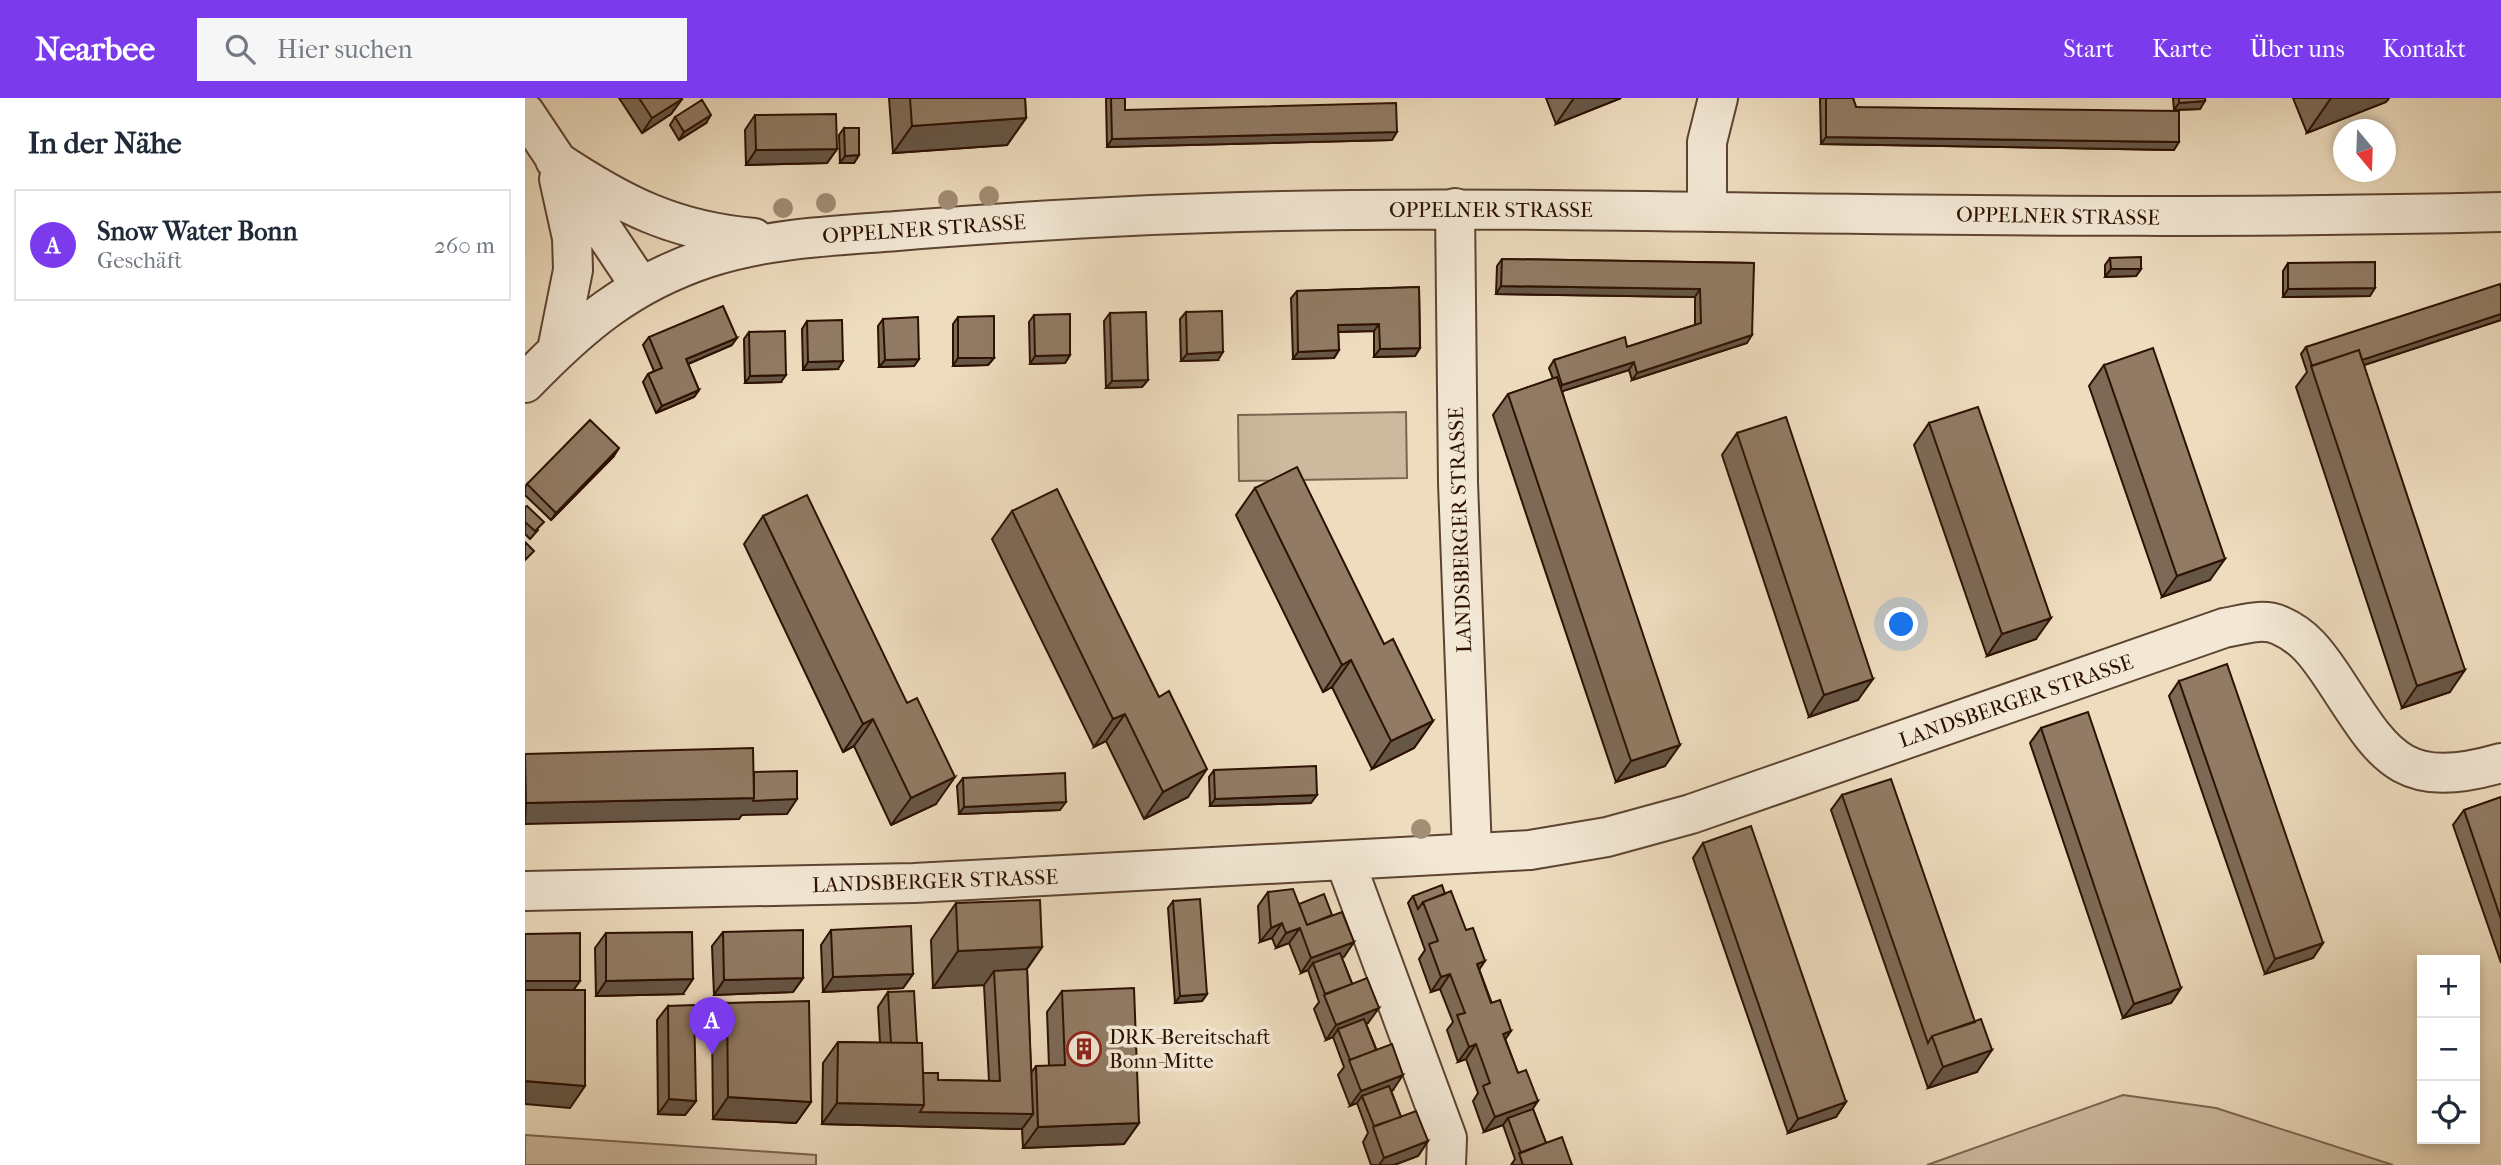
<!DOCTYPE html>
<html lang="de">
<head>
<meta charset="utf-8">
<style>
	:root { --surface:#fff; --page:#f6f6f7; --text:#1f2937; --muted:#747a83; --line:#e0e1e3; --accent:#7c3aed }
	body { margin:0; font-family:"IM FELL French Canon",serif; background:var(--page); color:var(--text) }
	.controls { position:absolute; right:21px; bottom:21px; display:grid; overflow:hidden; border-radius:0px; box-shadow:0 4px 10px #0003 }
	.controls button { width:63px; height:63px; display:grid; place-items:center; padding:0; border:0; border-bottom:2px solid var(--line); background:var(--surface); color:var(--text); font:35px sans-serif }
	.compass { position:absolute; left:1808px; top:21px; width:63px; height:63px; border-radius:50%; background:var(--surface); box-shadow:0 4px 10px #0003; rotate:161deg }
	.you { position:absolute; left:1377px; top:527px; width:24px; height:24px; margin:-18px; border:5px solid #fff; border-radius:50%; background:#1a73e8; box-shadow:0 0 0 10px #1a73e833 }
	.badge { display:grid; place-items:center; width:46px; height:46px; border-radius:50%; background:var(--accent); color:#fff; font-size:23px; font-weight:700 }
	.pin { position:absolute; translate:-50% -58px; filter:drop-shadow(0 2px 4px #0008) }
	.pin::after { content:''; position:absolute; top:37px; width:24px; height:21px; background:inherit; clip-path:polygon(0 0,100% 0,50% 100%) }
	.list { margin:0; padding:0; list-style:none }
	h2 { display:flex; justify-content:space-between; align-items:center; height:91px; margin:0; padding:0 28px; font-size:30px }
	h2 small { font-size:23px; font-weight:400; color:var(--muted) }
	.list li { display:grid; grid-template-columns:46px 1fr auto; gap:21px; align-items:center; box-sizing:border-box; height:112px; margin:0 14px 14px; padding:0 14px; border:2px solid var(--line); border-radius:0px }
	.list b { display:block; font-size:26px; white-space:nowrap }
	.list p { margin:0; font-size:23px; white-space:nowrap; color:var(--muted) }
	.list em { font-size:23px; font-style:normal; color:var(--muted) }
	.icon { flex:none; width:38px; height:38px; fill:none; stroke:currentColor; stroke-width:2; stroke-linecap:round; stroke-linejoin:round }
	.map { position:relative; flex:none; width:1976px; height:1067px; overflow:hidden }
	header { display:flex; align-items:center; gap:42px; box-sizing:border-box; height:98px; padding:0 35px; background:var(--accent); color:#fff }
	header strong { font-size:33px }
	nav { display:flex; gap:38px; margin-inline-start:auto; font-size:24px }
	.search { width:490px; height:63px; background:var(--page); display:flex; align-items:center; gap:18px; box-sizing:border-box; padding:0 24px; border-radius:0px; color:var(--muted); font-size:26px }
	main { display:flex }
	aside { flex:1; background:var(--surface) }
	.map>svg:first-child { display:block }
	.green { fill:#ccb99e; stroke:#7c6550; stroke-width:2 }
	.lines { fill:none; stroke-linecap:round; stroke-linejoin:round }
	.minor-casing { stroke:#5d4431; stroke-width:42 }
	.minor { stroke:#f3e8d5; stroke-width:38 }
	.tree { fill:#a28d75 }
	.wall { fill:#7d6a56; stroke:#2d1102; stroke-width:2 }
	.shaded-wall { fill:#665646; stroke:#2d1102; stroke-width:2 }
	.building { fill:#917b64; stroke:#2d1102; stroke-width:2 }
	.labels { text-anchor:middle; stroke-width:7; stroke-linejoin:round; paint-order:stroke }
	.street-label { font-size:21px; fill:#2d1102; stroke:#f3e8d5 }
	.poi-label { font-size:21px; fill:#2d1102; stroke:#f3e8d5; text-anchor:start }
</style>
</head>
<body>
<header>
<strong>Nearbee</strong>
<div class="search"><svg class="icon" aria-label="search" viewBox="0 0 24 24"><circle cx="10" cy="10" r="6"/><path d="M15 15l6 6"/></svg>Hier suchen</div>
<nav><a>Start</a><a>Karte</a><a>Über uns</a><a>Kontakt</a></nav>
</header>
<main>
<aside>
<h2>In der Nähe<small></small></h2>
<ul class="list">
<li><span class="badge">A</span><div><b>Snow Water Bonn</b><p>Geschäft</p></div><em>260 m</em></li>
</ul>
</aside>
<div class="map">
<svg width="1976" height="1067" viewBox="0 0 1976 1067">
	<rect width="100%" height="100%" fill="#eddcbe"/>
	<filter id="stains"><feTurbulence type="fractalNoise" baseFrequency=".00286" numOctaves="4"/><feColorMatrix values="0 0 0 0 .2 0 0 0 0 .09 0 0 0 0 .02 0 0 0 .5 -.17"/></filter>
	<radialGradient id="worn" r=".72"><stop offset=".6" stop-color="#630" stop-opacity="0"/><stop offset="1" stop-color="#630" stop-opacity=".3"/></radialGradient>
	<path class="green" d="M881 314 882 380 714 383 713 317Z
		M1598 997 1691 1010 1868 1067H1402Z
		M0 1037 291 1057V1067H0Z"/>
	<g class="lines">
		<g class="minor-casing">
			<path id="minor" d="M0 15 116 189
				M30 62C96 106 148 133 229 140
				M930 110 933 385 947 754
				M1182 114V44L1193 0
				M32 252 48 172 47 140 34 81
				M0 285C56 227 104 186 182 160 243 140 308 138 372 133 457 126 541 121 626 117 836 108 1045 112 1255 115 1496 118 1736 120 1976 114
				M820 763 922 1040 921 1067
				M0 793 389 785 1005 752 1082 739 1166 716 1699 530C1717 527 1738 519 1756 528 1779 538 1792 556 1805 575 1858 654 1871 695 1976 665"/>
		</g>
		<use href="#minor" class="minor"/>
	</g>
	<g class="tree">
		<circle cx="464" cy="98" r="10"/>
		<circle cx="423" cy="102" r="10"/>
		<circle cx="301" cy="105" r="10"/>
		<circle cx="258" cy="110" r="10"/>
		<circle cx="896" cy="731" r="10"/>
	</g>
	<path class="wall" d="M94 0H156L157 1 146 16 117 35Z
		M364 0H500L501 20 482 47 368 55Z
		M581 0H600V12L867 42 582 49Z
		M1021 0H1096L1031 26Z
		M1295 0H1328L1331 9 1649 52 1296 46Z
		M1648 0H1680L1675 11 1649 12Z
		M1768 0H1864L1861 4 1782 35Z
		M230 17 312 51 302 65 221 67 220 32Z
		M150 19 181 25 154 42 145 27Z
		M319 30 334 57 329 65H315L314 37Z
		M1585 160 1616 171 1611 178 1580 179V167Z
		M977 161 1229 165 1222 245 1107 282 1104 272 1037 293 1140 668 1091 684 968 317 983 296 1028 281 1024 270 1029 262 1102 249 1170 227V199L971 196 972 168Z
		M1763 165 1845 198 1758 199V173Z
		M894 189 895 250 890 258 849 259V233L813 234 814 252 809 260 768 261 766 200 772 193Z
		M661 214 693 262 656 263 655 221Z
		M585 215 623 282 617 289 581 290 579 223Z
		M509 217 545 257 540 265 505 266 504 224Z
		M433 219 469 260 463 267 428 268V226Z
		M358 221 394 261 389 268 354 269 353 228Z
		M1976 222 1839 267 1925 594 1877 610 1771 289 1782 274 1776 256 1781 249Z
		M282 223 313 271 278 272 277 231Z
		M224 234 256 284 220 285 219 241Z
		M124 239 207 247 163 266 174 292 169 299 131 315 118 284 123 276 129 273 118 247Z
		M1579 267 1685 482 1637 499 1564 288Z
		M1404 325 1511 541 1462 558 1389 347Z
		M1212 335 1333 602 1284 619 1197 357Z
		M89 358 26 422 0 397V389L2 386Z
		M730 390 859 546 908 623 889 650 847 671 807 589 798 594 711 417Z
		M0 409 13 432 5 441 0 436Z
		M487 413 663 699 619 721 581 643 569 649 467 441Z
		M238 418 411 706 366 727 329 648 318 654 219 446Z
		M1654 583 1798 845 1788 860 1740 876 1644 598Z
		M1516 630 1656 890 1646 905 1598 920 1505 645Z
		M689 672 786 705 685 708 684 679Z
		M438 680 535 712 434 716 432 688Z
		M1317 697 1452 974 1403 990 1306 712Z
		M1976 699V865L1928 727 1939 712Z
		M1178 745 1321 1004 1311 1019 1263 1035 1168 760Z
		M743 794 774 806 807 817 829 844 817 860 843 925 841 926 868 992H866L876 1019 903 1043 893 1058 869 1067H846L838 1044 843 1035 832 1005 825 1008 813 977 819 969 808 939 801 942 789 911 794 904 783 872 776 875 764 845 751 850 747 840 735 844 733 808Z
		M920 796 954 871 993 975 1008 1011 1021 1045 1047 1067H986L990 1061 978 1027 959 1034 948 1003 953 995 941 961 933 964 922 932 928 924 915 891 906 894 894 861 900 852 883 805 888 798Z
		M648 803 682 896 677 903 650 905 643 810Z
		M431 805 517 849 502 871 506 975 511 968H524L522 914 537 893 614 1025 599 1046 498 1050 497 1031 297 1026 298 965 313 944 355 945 353 909 363 894 392 945 398 975 413 982 464 983 459 887 408 890 406 842Z
		M306 832 388 876 378 890 298 894 296 847Z
		M198 834 278 880 268 894 189 897 187 848Z
		M81 835 158 896 71 898 70 850Z
		M202 905 286 1004 271 1025 188 1021 187 927Z
		M143 908 171 1003 160 1017 133 1016 132 922Z"/>
	<path class="shaded-wall" d="M1049 0H1096L1031 26Z
		M1806 0H1864L1861 4 1782 35Z
		M157 1 146 16 117 35 127 20Z
		M1680 3 1675 11 1649 12 1654 5Z
		M186 17 181 25 154 42 159 34Z
		M501 20 482 47 368 55 387 28Z
		M872 34 867 42 582 49 587 41Z
		M1301 39 1654 44 1649 52 1296 46Z
		M312 51 302 65 221 67 231 52Z
		M334 57 329 65H315L320 58Z
		M1586 171H1616L1611 178 1580 179Z
		M976 188 1175 191 1170 199 971 196Z
		M1850 190 1845 198 1758 199 1763 191Z
		M1976 216V222L1791 283 1790 277Z
		M854 226 849 233 808 234 813 227Z
		M1227 237 1222 245 1107 282 1112 275Z
		M212 240 207 247 156 269 161 261Z
		M895 250 890 258 849 259 855 251Z
		M814 252 809 260 768 261 773 254Z
		M698 254 693 262 656 263 662 256Z
		M545 257 540 265 505 266 510 258Z
		M433 260H469L463 267 428 268Z
		M394 261 389 268 354 269 360 262Z
		M318 263 313 271 278 272 283 264Z
		M1109 264 1104 272 1032 295 1037 287Z
		M261 277 256 284 220 285 225 278Z
		M623 282 617 289 581 290 587 283Z
		M174 292 169 299 131 315 137 308Z
		M94 350 89 358 26 422 31 415Z
		M1700 461 1685 482 1637 499 1652 478Z
		M1526 520 1511 541 1462 558 1477 536Z
		M826 562 807 589 798 594 817 567Z
		M1940 572 1925 594 1877 610 1892 588Z
		M1348 581 1333 602 1284 619 1299 597Z
		M600 616 581 643 569 649 588 621Z
		M348 621 329 648 318 654 338 626Z
		M908 623 889 650 847 671 866 643Z
		M1155 647 1140 668 1091 684 1106 663Z
		M682 671 663 699 619 721 638 694Z
		M430 679 411 706 366 727 386 700Z
		M792 697 786 705 685 708 690 701Z
		M229 700 272 701 262 716 217 717 214 721 0 726 1 705Z
		M541 704 535 712 434 716 439 709Z
		M757 825 747 840 735 844 746 830Z
		M775 830 764 845 751 850 761 835Z
		M829 844 819 859 790 870 788 865 783 872 776 875 786 860Z
		M1798 845 1788 860 1740 876 1750 861Z
		M517 849 491 886 469 873 459 887 408 890 433 853Z
		M960 863 950 878 952 866Z
		M388 876 378 890 298 894 308 879Z
		M925 876 915 891 906 894 916 879Z
		M278 880 268 894 189 897 199 882Z
		M168 881 158 896 71 898 81 883Z
		M0 883H55L45 897 0 898Z
		M1656 890 1646 905 1598 920 1609 906Z
		M682 896 677 903 650 905 655 898Z
		M854 910 843 925 815 936 813 931 808 939 801 942 811 927Z
		M986 933 976 948 978 936Z
		M951 946 941 961 933 964 944 949Z
		M1467 952 1452 974 1403 990 1418 969Z
		M878 977 868 992 839 1003 837 998 832 1005 825 1008 836 993Z
		M0 983 60 988 45 1010 0 1006Z
		M203 999 286 1004 271 1025 188 1021Z
		M144 1001 171 1003 160 1017 133 1016Z
		M1013 1003 1003 1018 983 1020 978 1027 959 1034 970 1019Z
		M1321 1004 1311 1019 1263 1035 1273 1021Z
		M312 1005 399 1007 508 1016 497 1031 297 1026Z
		M614 1025 599 1046 498 1050 513 1029Z
		M903 1043 893 1058 869 1067H854L859 1060Z"/>
	<path class="building" d="M114 0H156L157 1 127 20Z
		M385 0H500L501 20 387 28Z
		M586 0H600V12L871 5 872 34 587 41Z
		M1301 0H1328L1331 9 1654 13V44L1301 39Z
		M1654 0H1680V3L1654 5Z
		M177 2 186 17 159 34 150 19Z
		M311 16 312 51 231 52 230 17Z
		M319 30H334V57L320 58Z
		M1616 159V171H1586L1585 160Z
		M977 161 1229 165 1227 237 1112 275 1109 264 1037 287 1029 262 1100 239 1102 249 1176 225 1175 191 976 188Z
		M1850 164V190L1763 191V165Z
		M1975 186 1976 190V216L1837 262 1834 252 1787 268 1781 249Z
		M894 189 895 250 855 251 854 226 813 227 814 252 773 254 772 193Z
		M198 208 212 240 161 261 174 292 137 308 123 276 137 270 124 239Z
		M697 213 698 254 662 256 661 214Z
		M621 214 623 282 587 283 585 215Z
		M545 216V257L510 258 509 217Z
		M469 218V260H433V219Z
		M393 219 394 261 360 262 358 221Z
		M317 222 318 263 283 264 282 223Z
		M260 233 261 277 225 278 224 234Z
		M1628 250 1700 461 1652 478 1579 267Z
		M1834 252 1940 572 1892 588 1786 268Z
		M1032 279 1155 647 1106 663 983 296Z
		M1453 309 1526 520 1477 536 1404 325Z
		M1261 319 1348 581 1299 597 1212 335Z
		M65 322 94 350 31 415 2 386Z
		M772 369 859 546 868 541 908 623 866 643 826 562 817 567 730 390Z
		M532 391 634 599 644 593 682 671 638 694 600 616 588 621 487 413Z
		M282 397 382 605 392 600 430 679 386 700 348 621 338 626 238 418Z
		M2 408 19 424 10 433 0 424V409Z
		M0 444 9 453 0 462Z
		M1702 566 1798 845 1750 861 1654 583Z
		M1563 614 1656 890 1609 906 1516 630Z
		M228 650 229 700 1 705 0 656Z
		M791 668 792 697 690 701 689 672Z
		M272 673V701L228 703 229 700V674Z
		M540 675 541 704 439 709 438 680Z
		M1366 681 1450 924 1407 938 1403 945 1317 697Z
		M1976 699V821L1939 712Z
		M1226 728 1321 1004 1273 1021 1178 745Z
		M917 787 920 796 898 804 893 811 888 798Z
		M768 791 782 827 817 814 829 844 786 860 775 830 761 835 757 825 746 830 743 794Z
		M926 793 941 832 948 830 960 863 952 866 966 905 975 902 986 933 978 936 993 975 1001 972 1013 1003 970 1019 958 988 965 985 951 946 944 949 932 917 940 915 925 876 916 879 904 846 913 843 898 804Z
		M799 796 807 817 782 827 774 806Z
		M675 801 682 896 655 898 648 803Z
		M515 802 517 849 433 853 431 805Z
		M386 828 388 876 308 879 306 832Z
		M278 832V880L199 882 198 834Z
		M167 834 168 881 81 883V835Z
		M55 835V883H0V836Z
		M815 855 827 886 800 896 788 865Z
		M502 871 508 1016 395 1014 399 1007 398 975H413V982L475 983 469 873Z
		M842 880 854 910 811 927 799 897Z
		M609 890 614 1025 513 1029 511 968 540 967 537 893Z
		M0 892H60V988L0 983Z
		M389 893 392 945H366L363 894Z
		M284 903 286 1004 203 999 202 905Z
		M169 907 171 1003 144 1001 143 908Z
		M839 921 851 952 825 962 813 931Z
		M1456 921 1467 952 1418 969 1407 938Z
		M313 944 397 945 399 1007 312 1005Z
		M867 946 878 977 836 993 824 962Z
		M864 988 876 1019 849 1028 837 998Z
		M1008 1011 1021 1045 996 1055 983 1020Z
		M891 1013 903 1043 859 1060 848 1029Z
		M1037 1039 1047 1067H998L994 1055Z"/>
	<defs>
		<g id="building-ring" transform="scale(1.75)"><circle r="9.5" fill="#f3e8d5" stroke="#8f2418" stroke-width="1.5"/><path d="M-4-6H4V6H1V3H-1V6H-4ZM-2.5-4.3h1.7v1.8h-1.7ZM.8-4.3h1.7v1.8H.8ZM-2.5-1h1.7V.8h-1.7ZM.8-1h1.7V.8H.8Z" fill="#8f2418"/></g>
	</defs>
	<g fill-rule="evenodd">
		<use href="#building-ring" x="559" y="951"/>
	</g>
	<g class="labels">
		<g class="street-label">
			<text x="966" y="119">OPPELNER STRASSE</text>
			<text transform="translate(1533 118) rotate(1)" y="7">OPPELNER STRASSE</text>
			<text transform="translate(399 131) rotate(-4)" y="7">OPPELNER STRASSE</text>
			<text transform="translate(935 432) rotate(-92)" y="7">LANDSBERGER STRASSE</text>
			<text transform="translate(1491 603) rotate(-19)" y="7">LANDSBERGER STRASSE</text>
			<text transform="translate(410 783) rotate(-2)" y="7">LANDSBERGER STRASSE</text>
		</g>
		<g class="poi-label">
			<text x="584" y="946">DRK-Bereitschaft<tspan x="584" dy="24">Bonn-Mitte</tspan></text>
		</g>
	</g>
	<rect width="100%" height="100%" filter="url(#stains)"/>
	<rect width="100%" height="100%" fill="url(#worn)"/>
</svg>
<div class="controls">
<button>+</button>
<button>−</button>
<button><svg class="icon" aria-label="locate" viewBox="0 0 24 24"><circle cx="12" cy="12" r="6"/><path d="M12 2v4M12 18v4M2 12h4M18 12h4"/></svg></button>
</div>
<svg class="compass" viewBox="-18 -18 36 36"><path d="M0-13l5 13h-10z" fill="#e53935"/><path d="M0 13l5-13h-10z" fill="#747a83"/></svg>
<div class="you"></div>
<div class="pin badge" style="left:187px;top:957px">A</div>
</div>
</main>
</body>
</html>
